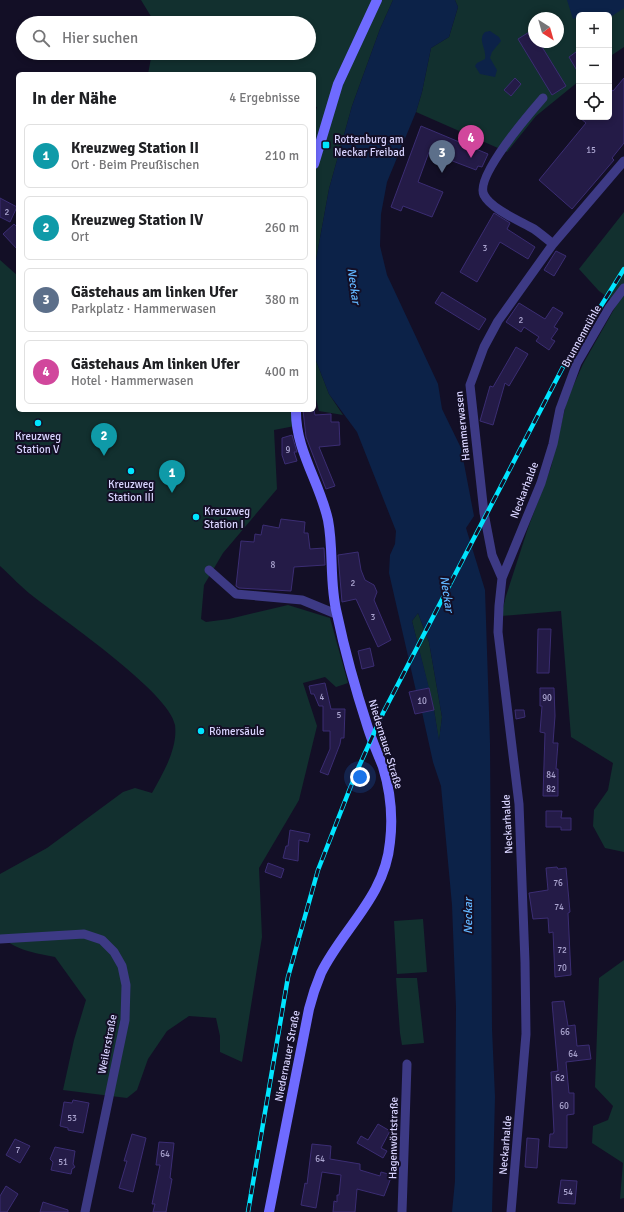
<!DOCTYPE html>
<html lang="de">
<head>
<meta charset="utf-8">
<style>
	:root { --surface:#fff; --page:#f6f6f6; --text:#202124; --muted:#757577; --line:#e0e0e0; --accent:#d93025 }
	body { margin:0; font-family:Signika,sans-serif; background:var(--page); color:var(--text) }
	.controls { position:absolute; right:12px; top:12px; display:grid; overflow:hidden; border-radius:6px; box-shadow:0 2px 6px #0003 }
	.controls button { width:36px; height:36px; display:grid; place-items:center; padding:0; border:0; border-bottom:1px solid var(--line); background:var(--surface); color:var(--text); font:20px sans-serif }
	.compass { position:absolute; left:528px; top:12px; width:36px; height:36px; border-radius:50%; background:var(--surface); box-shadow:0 2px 6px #0003; rotate:143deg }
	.you { position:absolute; left:360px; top:777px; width:14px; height:14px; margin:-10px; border:3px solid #fff; border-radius:50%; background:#1a73e8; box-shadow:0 0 0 6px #1a73e833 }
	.badge { display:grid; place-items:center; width:26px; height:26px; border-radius:50%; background:var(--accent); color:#fff; font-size:13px; font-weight:700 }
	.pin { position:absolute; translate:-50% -33px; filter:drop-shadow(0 1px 2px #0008) }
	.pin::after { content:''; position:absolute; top:21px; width:14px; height:12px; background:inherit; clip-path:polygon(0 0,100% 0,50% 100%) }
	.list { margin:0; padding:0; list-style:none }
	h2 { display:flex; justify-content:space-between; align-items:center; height:52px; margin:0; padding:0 16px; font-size:17px }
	h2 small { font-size:13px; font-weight:400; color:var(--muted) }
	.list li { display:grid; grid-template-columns:26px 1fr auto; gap:12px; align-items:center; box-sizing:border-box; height:64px; margin:0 8px 8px; padding:0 8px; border:1px solid var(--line); border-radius:6px }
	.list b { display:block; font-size:15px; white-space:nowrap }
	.list p { margin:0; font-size:13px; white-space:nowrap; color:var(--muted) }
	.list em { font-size:13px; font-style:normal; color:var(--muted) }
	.icon { flex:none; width:22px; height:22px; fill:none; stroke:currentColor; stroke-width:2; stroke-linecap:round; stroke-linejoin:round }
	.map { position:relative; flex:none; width:624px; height:1212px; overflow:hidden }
	.search { position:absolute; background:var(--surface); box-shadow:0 2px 6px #0003; left:16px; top:16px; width:300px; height:44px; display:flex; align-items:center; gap:10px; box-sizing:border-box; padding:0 14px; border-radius:22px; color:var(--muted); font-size:15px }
	.panel { position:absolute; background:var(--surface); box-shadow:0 2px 6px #0003; left:16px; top:72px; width:300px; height:340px; border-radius:6px }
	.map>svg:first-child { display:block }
	.green { fill:#12302f; fill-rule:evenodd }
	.water { fill:#0c2248 }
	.building { fill:#241b47; stroke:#3b2d73 }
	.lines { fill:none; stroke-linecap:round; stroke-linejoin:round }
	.minor { stroke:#3d3a85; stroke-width:9 }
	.secondary { stroke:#6f6bff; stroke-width:10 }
	.rail-casing { stroke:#00e5ff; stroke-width:4.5 }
	.rail { stroke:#130f26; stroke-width:3; stroke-dasharray:9; stroke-linecap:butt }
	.poi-dot { fill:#00e5ff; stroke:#130f26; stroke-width:1.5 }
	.labels { text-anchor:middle; stroke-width:4; stroke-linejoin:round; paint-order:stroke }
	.number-label { font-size:9px; fill:#aca6d1 }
	.poi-label { font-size:11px; fill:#d9d4ff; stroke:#130f26; text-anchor:start }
	.street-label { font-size:11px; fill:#d9d4ff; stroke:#130f26 }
	.water-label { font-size:12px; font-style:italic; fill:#62b6ff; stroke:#130f26 }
</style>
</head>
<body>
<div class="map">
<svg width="624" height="1212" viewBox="0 0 624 1212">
	<rect width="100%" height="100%" fill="#130f26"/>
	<path class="green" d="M141 0H393L380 29 352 106 329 189 316 260 314 307V117L317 107 314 106V74H148L152 53H309V23H155Z
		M455 0H624V47L609 57V15H579V81L536 116 507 152 416 112 422 92 431 48 449 37 458 7ZM534 18H558V42H534Z
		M624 212V852L605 848 593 826 594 810 608 790 613 763 571 737 561 611 501 616 506 596 528 528 551 467 567 400 583 364 617 304 599 291 579 269Z
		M0 260 18 276V410H300V425L274 430 277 489 223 553 204 585 201 619 206 622 229 619 288 605 330 618 348 683 336 687 325 677 303 683 317 726 299 800 259 868 262 937 242 1062 220 1052V1036L216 1018 189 1016 167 1031 148 1059 137 1090 127 1098 63 1090 74 1040 86 1000 55 957C35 953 14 950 0 935V874L47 848 123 792 135 788 152 793C163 773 178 749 175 725 170 693 62 619 34 597 22 588 11 576 0 566Z
		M314 329 315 358 329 394 343 415 319 411 314 391Z
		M418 613 429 642 442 717 439 742 434 710 412 621Z
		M423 919 427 972 397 974 394 921Z
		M624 960V1198L620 1199 623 1163 592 1143 593 1126 608 1120 613 1106 595 1087 599 978Z
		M396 978H417L424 1043 402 1045 400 1033Z"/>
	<path class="water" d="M393 0H455L458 7 449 37 431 48 422 92 416 112 387 182 381 214 380 246 387 275 438 384 442 409 461 448 474 516 466 528 485 590 490 743 492 1029 495 1097 492 1212H452L455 1181 456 1007 452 905 441 786 433 762 422 712 434 710 439 740 442 717 429 642 418 613 412 621 429 688 416 691 389 573 390 555 395 544 396 531 357 432 329 394 315 358 314 329 316 260 329 189 352 106 380 29Z
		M567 0H624V8L609 18V15H579V20L578 17 573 19Z
		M490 31 499 37 501 41 492 52 490 58 497 70 495 77 480 74 475 66 477 63 485 59C487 49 477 40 485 32Z"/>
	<path class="building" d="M534 29V42H539L566 86 552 95 518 39Z
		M576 52 579 56V74L569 57Z
		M515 78 521 84 511 96 504 90Z
		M624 78V143L612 158 614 160 572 209 539 180 586 123 579 117H609V88L613 91Z
		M421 126 488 154 482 167 478 166 476 170 429 152 418 182 443 192 432 217 403 206 401 211 391 207Z
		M0 198 17 207 10 222 0 217Z
		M494 213 510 223 507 229 535 247 528 259 500 242 477 282 460 272Z
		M14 224 18 228V250L3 234Z
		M556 251 566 256 554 276 544 270Z
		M442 292 486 319 479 330 435 303Z
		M519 303 545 319 553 307 563 313 554 327 558 329 551 339 555 341 549 350 536 341 539 337 524 327 521 332 506 322Z
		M516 347 528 354 509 386 505 383 493 425 480 421 490 386 493 387Z
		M303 410H314L315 415 331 414V422H339L340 445 319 447 335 486 326 489 306 437Z
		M292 435 297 452H294L297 461 285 464 282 455V438Z
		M281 519 305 522 304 533H308L310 549 324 548 325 565 294 567 291 591 239 588 236 586 241 541 254 542 255 534 261 535 263 525 279 528Z
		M358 552 361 570 365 580 374 585 377 592 374 600 391 640 378 647 356 599 342 602 338 555Z
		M538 629H551L549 673H537Z
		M370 648 374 666 362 669 358 651Z
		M325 683 331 709H345L344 738H341L340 744 328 775 320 772 330 749V731H323V706H319L314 694H311L309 686Z
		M429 688 434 710 415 714 409 692Z
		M540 688H554L555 716 553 743H558L556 769H558V796H543L545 733 540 732 542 706H540Z
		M515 710H524L525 717 516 719Z
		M546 811H562L561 818H571V830H561V827H546Z
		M290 830 310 834 308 842 299 840 298 861 283 858 286 846H288Z
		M268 863 284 869 281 878 265 872Z
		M557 867 558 869 566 868 570 912 568 913 571 975 555 977 553 932 549 933 548 918 533 919 529 893 548 890 546 868Z
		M564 1001 568 1026 575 1025 577 1046 589 1045 591 1059 566 1062 569 1093H574V1114L567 1115V1148L549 1147 550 1134H553L554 1132 551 1072 558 1071 552 1002Z
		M73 1100 89 1103 83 1133 68 1130V1128L60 1126 64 1102 72 1103Z
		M378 1124 390 1131 381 1148 387 1151 383 1158 357 1143 361 1136 368 1140Z
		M132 1134 146 1138 133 1192 119 1188 127 1161H124Z
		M527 1138 539 1139 537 1168 525 1167Z
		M15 1139 30 1146 20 1163 6 1155Z
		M159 1142 174 1143 170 1178 172 1179 166 1212H153L155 1204H152L160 1165H156Z
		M312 1144 331 1146 330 1159 360 1164V1170L380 1176 381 1172 392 1175 384 1196 357 1189 355 1212H333L334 1201 337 1202V1195H339L341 1175 322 1172 316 1208 301 1205 305 1183 307 1184Z
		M55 1147 75 1151 73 1164 75 1167 72 1169 71 1174 51 1170 53 1162 50 1159Z
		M561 1180 577 1181 575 1204 558 1203Z
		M6 1186 18 1194 7 1212H0V1196Z
		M43 1202 68 1210V1212H40Z"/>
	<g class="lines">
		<path class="minor" d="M543 98C530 113 474 177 484 195 491 209 520 221 534 229 541 234 547 239 553 244
			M209 570 236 594 302 600 336 614
			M502 578 492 555 484 513 470 385 484 347 498 321 553 244 624 161
			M0 939 84 934 102 940 114 952 122 966 126 985 125 1020 85 1212
			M402 1212 407 1064
			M511 1212 526 1034 525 962 519 804 498 632 499 606 502 578 541 483 553 444 560 409 577 363 609 308 624 288"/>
		<path class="secondary" d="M314 164 338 84 377 0
			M269 1212 309 1009C312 997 316 985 321 973 343 928 385 897 390 842 393 817 390 790 383 767 378 754 372 741 368 728 356 691 345 652 337 614 329 583 334 551 328 520 320 483 295 449 296 410"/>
		<g class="rail-casing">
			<path id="rail" d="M248 1212 288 977 318 870 356 773 383 713 563 367 624 269"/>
		</g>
		<use href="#rail" class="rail"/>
	</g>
	<g class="poi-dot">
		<rect x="322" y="141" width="8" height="8" rx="2"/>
		<circle cx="38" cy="423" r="4"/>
		<circle cx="131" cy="471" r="4"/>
		<circle cx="196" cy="517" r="4"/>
		<circle cx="201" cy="731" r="4"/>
	</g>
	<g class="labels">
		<g class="number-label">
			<text x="591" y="153">15</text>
			<text x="7" y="215">2</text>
			<text x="485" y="251">3</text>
			<text x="521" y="323">2</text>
			<text x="288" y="453">9</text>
			<text x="273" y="568">8</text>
			<text x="353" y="586">2</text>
			<text x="373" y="620">3</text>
			<text x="322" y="700">4</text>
			<text x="547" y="701">90</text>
			<text x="422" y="704">10</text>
			<text x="339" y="718">5</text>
			<text x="551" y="778">84</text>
			<text x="551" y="792">82</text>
			<text x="558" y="886">76</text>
			<text x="559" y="910">74</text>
			<text x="562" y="953">72</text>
			<text x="562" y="971">70</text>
			<text x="565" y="1035">66</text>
			<text x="573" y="1057">64</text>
			<text x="560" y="1081">62</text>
			<text x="564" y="1109">60</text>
			<text x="72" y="1121">53</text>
			<text x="18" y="1153">7</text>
			<text x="165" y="1157">64</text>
			<text x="320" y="1162">64</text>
			<text x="63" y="1165">51</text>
			<text x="568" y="1195">54</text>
		</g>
		<g class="poi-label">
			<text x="334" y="143">Rottenburg am<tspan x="334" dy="13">Neckar Freibad</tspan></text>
			<text x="38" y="440" text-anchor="middle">Kreuzweg<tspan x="38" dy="13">Station V</tspan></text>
			<text x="131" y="488" text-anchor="middle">Kreuzweg<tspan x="131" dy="13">Station III</tspan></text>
			<text x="204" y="515">Kreuzweg<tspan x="204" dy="13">Station I</tspan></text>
			<text x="209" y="735">Römersäule</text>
		</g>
		<g class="street-label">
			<text transform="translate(581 336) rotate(-61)" y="4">Brunnenmühle</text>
			<text transform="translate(462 426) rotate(-96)" y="4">Hammerwasen</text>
			<text transform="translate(524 490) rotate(-69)" y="4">Neckarhalde</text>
			<text transform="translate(386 744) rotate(73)" y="4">Niedernauer Straße</text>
			<text transform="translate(507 824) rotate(-93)" y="4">Neckarhalde</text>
			<text transform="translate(107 1044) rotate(-79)" y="4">Weilerstraße</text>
			<text transform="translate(287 1056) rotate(-79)" y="4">Niedernauer Straße</text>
			<text transform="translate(393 1138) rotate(-89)" y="4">Hagenwörtstraße</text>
			<text transform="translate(505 1145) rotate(-85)" y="4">Neckarhalde</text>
		</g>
		<g class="water-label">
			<text transform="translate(354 286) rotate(82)" y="4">Neckar</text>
			<text transform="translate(447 594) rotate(81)" y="4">Neckar</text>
			<text transform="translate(468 916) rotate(-90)" y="4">Neckar</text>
		</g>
	</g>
</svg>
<div class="controls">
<button>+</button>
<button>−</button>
<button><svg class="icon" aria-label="locate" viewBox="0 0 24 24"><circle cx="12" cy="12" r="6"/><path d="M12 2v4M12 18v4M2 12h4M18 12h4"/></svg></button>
</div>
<svg class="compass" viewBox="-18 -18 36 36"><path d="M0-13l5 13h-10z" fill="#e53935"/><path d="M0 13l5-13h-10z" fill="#757577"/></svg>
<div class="you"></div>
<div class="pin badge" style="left:172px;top:493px;background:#0f9aa8">1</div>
<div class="pin badge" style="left:104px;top:456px;background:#0f9aa8">2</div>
<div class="pin badge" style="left:442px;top:173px;background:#5c6f8a">3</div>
<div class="pin badge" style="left:471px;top:158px;background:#d1479c">4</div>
<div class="search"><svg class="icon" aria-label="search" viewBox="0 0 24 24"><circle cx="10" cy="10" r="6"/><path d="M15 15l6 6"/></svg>Hier suchen</div>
<section class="panel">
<h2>In der Nähe<small>4 Ergebnisse</small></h2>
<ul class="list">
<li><span class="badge" style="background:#0f9aa8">1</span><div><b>Kreuzweg Station II</b><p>Ort · Beim Preußischen</p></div><em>210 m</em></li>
<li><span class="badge" style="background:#0f9aa8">2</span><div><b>Kreuzweg Station IV</b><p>Ort</p></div><em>260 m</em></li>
<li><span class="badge" style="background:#5c6f8a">3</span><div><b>Gästehaus am linken Ufer</b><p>Parkplatz · Hammerwasen</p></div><em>380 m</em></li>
<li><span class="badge" style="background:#d1479c">4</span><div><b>Gästehaus Am linken Ufer</b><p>Hotel · Hammerwasen</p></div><em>400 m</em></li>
</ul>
</section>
</div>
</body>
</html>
